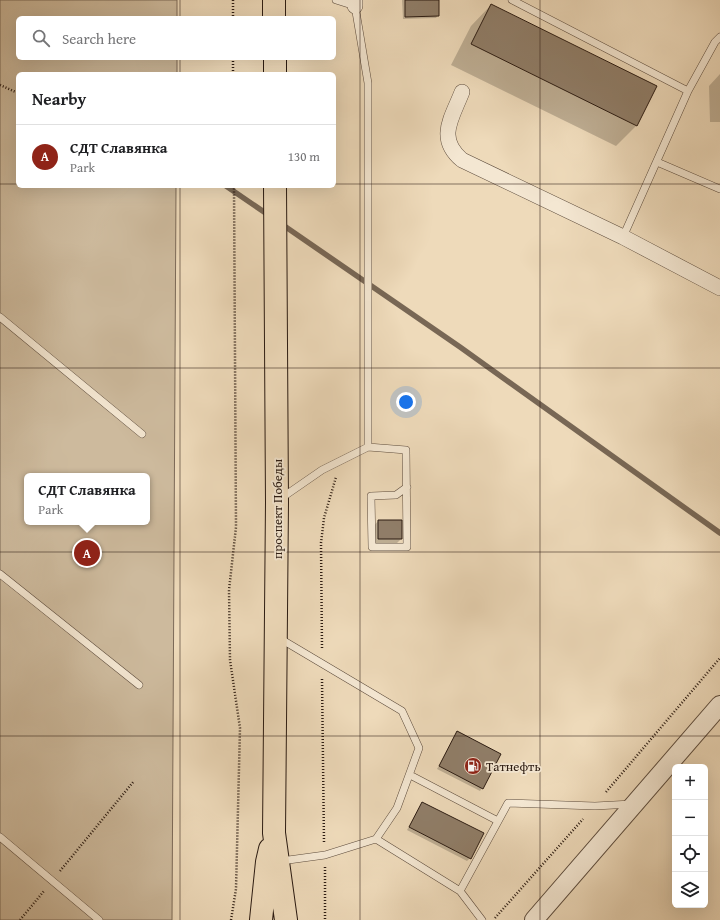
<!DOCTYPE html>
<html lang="en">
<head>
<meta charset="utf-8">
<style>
	:root { --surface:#fff; --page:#f2f2f2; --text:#202124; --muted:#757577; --line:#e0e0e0; --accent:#8f2418 }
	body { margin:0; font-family:"Gentium Book Plus",serif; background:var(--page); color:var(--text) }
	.controls { position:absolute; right:12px; bottom:12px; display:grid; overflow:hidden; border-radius:6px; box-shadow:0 4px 16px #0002 }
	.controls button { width:36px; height:36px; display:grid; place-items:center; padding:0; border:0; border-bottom:1px solid var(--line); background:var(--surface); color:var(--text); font:20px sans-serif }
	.you { position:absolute; left:406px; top:402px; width:14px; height:14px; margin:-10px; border:3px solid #fff; border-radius:50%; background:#1a73e8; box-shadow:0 0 0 6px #1a73e833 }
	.badge { display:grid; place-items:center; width:26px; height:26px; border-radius:50%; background:var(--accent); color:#fff; font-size:13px; font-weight:700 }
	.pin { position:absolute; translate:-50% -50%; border:2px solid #fff; box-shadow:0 1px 4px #0006 }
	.popup { position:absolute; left:24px; top:473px; width:126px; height:52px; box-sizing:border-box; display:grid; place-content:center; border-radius:6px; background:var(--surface); filter:drop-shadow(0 1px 3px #0005); font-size:13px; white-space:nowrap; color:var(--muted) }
	.popup b { font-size:15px; color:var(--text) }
	.popup::after { content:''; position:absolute; left:50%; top:100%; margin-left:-8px; border:8px solid transparent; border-top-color:var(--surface) }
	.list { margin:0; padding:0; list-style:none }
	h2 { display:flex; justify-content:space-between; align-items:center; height:52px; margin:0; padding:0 16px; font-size:17px }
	h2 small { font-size:13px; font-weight:400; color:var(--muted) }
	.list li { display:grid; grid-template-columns:26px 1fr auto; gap:12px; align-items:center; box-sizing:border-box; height:64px; padding:0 16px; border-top:1px solid var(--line) }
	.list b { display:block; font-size:15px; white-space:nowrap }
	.list p { margin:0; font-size:13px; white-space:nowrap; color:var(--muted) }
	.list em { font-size:13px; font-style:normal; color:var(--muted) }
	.icon { flex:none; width:22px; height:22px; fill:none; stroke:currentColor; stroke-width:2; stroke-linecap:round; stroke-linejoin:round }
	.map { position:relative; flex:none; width:720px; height:920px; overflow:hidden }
	.search { position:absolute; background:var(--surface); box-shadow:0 4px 16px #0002; left:16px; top:16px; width:320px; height:44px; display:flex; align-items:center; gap:10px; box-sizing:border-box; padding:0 14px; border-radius:6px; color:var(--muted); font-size:15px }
	.panel { position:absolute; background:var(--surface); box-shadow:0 4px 16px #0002; left:16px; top:72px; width:320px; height:116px; border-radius:6px }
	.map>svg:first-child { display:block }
	.green { fill:#cdba9d; stroke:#7c6a58; fill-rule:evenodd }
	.shadow { fill:#0003 }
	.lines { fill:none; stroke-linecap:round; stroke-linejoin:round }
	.stream { stroke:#786755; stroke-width:5.5 }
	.building { fill:#907e69; stroke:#2b1b12 }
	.service-casing { stroke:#5c4b3c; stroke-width:8 }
	.minor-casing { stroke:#5c4b3c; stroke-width:16 }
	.tertiary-casing { stroke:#5c4b3c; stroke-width:20 }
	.primary-casing { stroke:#2b1b12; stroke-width:24 }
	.path { stroke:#2b1b12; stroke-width:2.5; stroke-dasharray:1 2; stroke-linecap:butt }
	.service { stroke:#f4e7d2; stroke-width:7 }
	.minor { stroke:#f4e7d2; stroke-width:15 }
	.tertiary { stroke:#f4e7d2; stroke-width:18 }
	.primary { stroke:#eedaba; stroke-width:22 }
	.grid { fill:none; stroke:#2b1b12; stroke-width:1; stroke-opacity:0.55 }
	.labels { text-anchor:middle; stroke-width:3.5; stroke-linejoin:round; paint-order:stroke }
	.street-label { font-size:13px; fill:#2b1b12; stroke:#f4e7d2 }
	.poi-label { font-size:13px; fill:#2b1b12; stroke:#f4e7d2; text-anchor:start }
</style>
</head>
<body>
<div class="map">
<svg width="720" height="920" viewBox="0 0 720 920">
	<rect width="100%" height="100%" fill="#eedaba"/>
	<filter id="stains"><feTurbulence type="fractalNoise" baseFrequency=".005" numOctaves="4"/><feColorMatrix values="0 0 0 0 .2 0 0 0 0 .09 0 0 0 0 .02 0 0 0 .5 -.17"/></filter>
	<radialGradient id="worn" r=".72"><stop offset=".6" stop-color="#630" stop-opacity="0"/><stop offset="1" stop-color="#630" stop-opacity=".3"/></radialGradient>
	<path class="green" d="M0 0H177V18H18V58H177V74H18V186H176L172 920H0ZM27 476H147V522H27Z"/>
	<path class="shadow" d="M402 0H438V15L436 18 403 19Z
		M491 5 636 126 616 146 451 65 471 26Z
		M720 74V122H710L709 86Z
		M378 521 401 539 395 545H372L373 527Z
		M457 733 482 788 480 791 437 769Z
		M422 803 470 858 467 861 407 830Z"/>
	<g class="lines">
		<path class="stream" d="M226 186 270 216
			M280 223 460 347 720 533"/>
	</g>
	<path class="building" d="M405 0H439V16L405 17Z
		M491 4 657 86 637 126 471 44Z
		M378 520H402V539H378Z
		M457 731 501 754 483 789 439 766Z
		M422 802 484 833 471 859 409 827Z"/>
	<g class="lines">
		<g class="service-casing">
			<path id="service" d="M512 0 688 91 715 42 720 37
				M657 162 720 189
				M623 237 688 91
				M0 317 142 434
				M368 447 406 450 407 547H372L371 496 396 495 407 487
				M280 499 322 470 368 447V83L355 6 336 0
				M0 574 139 685
				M279 638 402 711 419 748 397 808 376 839 325 855 281 861
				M410 775 498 821
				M0 837 99 920
				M376 839 460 891
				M482 920 460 891 508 803 595 806 632 804"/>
		</g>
		<g class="minor-casing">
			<path id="minor" d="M355 0V6
				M462 92C452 118 436 138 462 160L623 237 720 288"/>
		</g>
		<g class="tertiary-casing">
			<path id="tertiary" d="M534 920 720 705"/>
		</g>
		<g class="primary-casing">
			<path id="primary" d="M274 0V18
				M275 58V74
				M275 186 277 502 274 833 286 920
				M261 920 267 862 270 849"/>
		</g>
		<path class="path" d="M233 0V18
			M233 58V74
			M0 85 18 93
			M322 648 321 543 324 518 336 477
			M322 679 324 842
			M606 792 720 658
			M325 867V920
			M60 871 134 781
			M495 918 583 819
			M20 920 44 891
			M231 920 236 889 240 728 230 660 229 590 236 527 234 186"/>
		<use href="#service" class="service"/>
		<use href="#minor" class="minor"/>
		<use href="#tertiary" class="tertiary"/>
		<use href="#primary" class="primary"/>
	</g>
	<path class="grid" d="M180 0V18M360 0V920M540 0V920M180 58V74M0 184H18M334 184H720M180 186V920M0 368H720M0 552H720M0 736H720"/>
	<defs>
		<g id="fuel-disc" transform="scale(0.9)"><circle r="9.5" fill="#8f2418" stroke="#f4e7d2"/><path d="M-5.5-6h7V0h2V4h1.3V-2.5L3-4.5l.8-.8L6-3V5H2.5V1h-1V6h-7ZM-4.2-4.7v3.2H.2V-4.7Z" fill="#fff"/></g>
	</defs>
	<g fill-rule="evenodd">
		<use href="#fuel-disc" x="473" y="766"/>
	</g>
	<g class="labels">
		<g class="street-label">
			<text transform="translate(277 509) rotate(-90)" y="5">проспект Победы</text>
		</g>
		<g class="poi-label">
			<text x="486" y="771">Татнефть</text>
		</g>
	</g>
	<rect width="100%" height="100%" filter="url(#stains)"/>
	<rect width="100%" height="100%" fill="url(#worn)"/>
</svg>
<div class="controls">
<button>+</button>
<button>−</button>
<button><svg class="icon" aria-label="locate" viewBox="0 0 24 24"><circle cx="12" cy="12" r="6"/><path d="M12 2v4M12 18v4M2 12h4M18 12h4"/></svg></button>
<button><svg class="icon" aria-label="layers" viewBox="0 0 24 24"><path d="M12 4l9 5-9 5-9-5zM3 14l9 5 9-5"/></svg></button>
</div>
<div class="you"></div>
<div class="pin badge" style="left:87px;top:553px">A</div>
<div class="popup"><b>СДТ Славянка</b>Park</div>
<div class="search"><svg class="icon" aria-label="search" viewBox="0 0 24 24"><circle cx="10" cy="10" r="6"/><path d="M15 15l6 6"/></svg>Search here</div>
<section class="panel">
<h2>Nearby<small></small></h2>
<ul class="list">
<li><span class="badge">A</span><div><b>СДТ Славянка</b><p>Park</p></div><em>130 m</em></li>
</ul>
</section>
</div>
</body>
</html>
